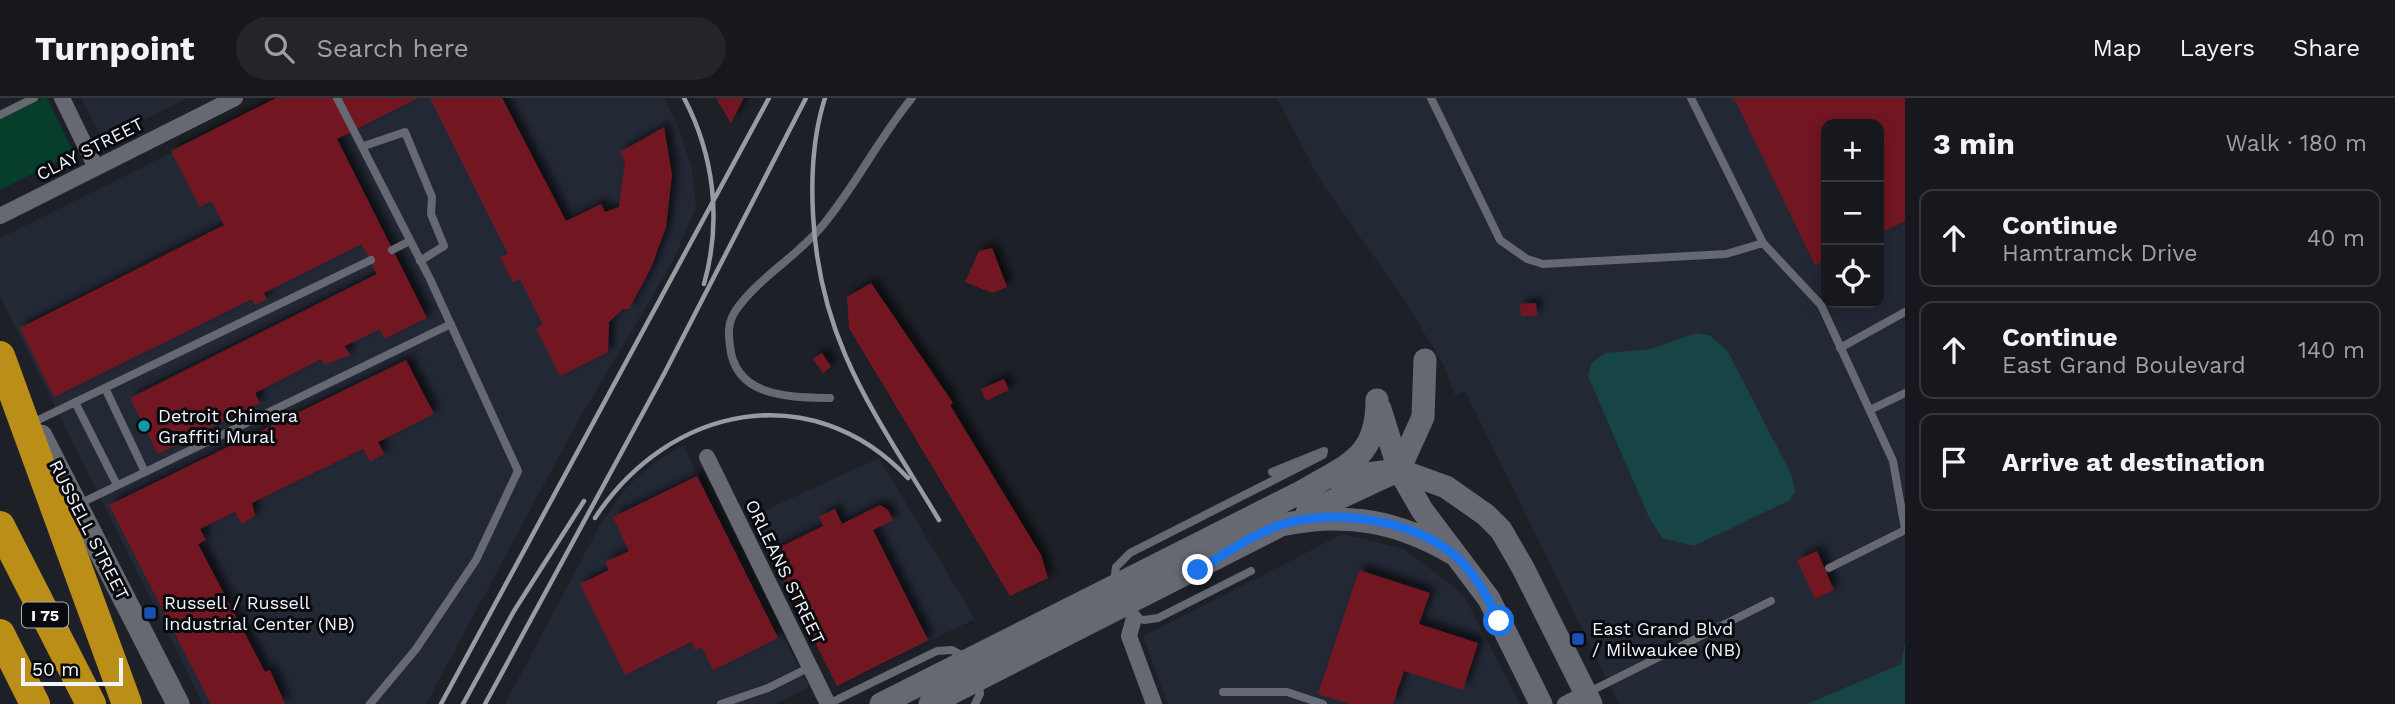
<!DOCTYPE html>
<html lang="en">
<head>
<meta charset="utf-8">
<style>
	:root { --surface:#16181d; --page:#23252a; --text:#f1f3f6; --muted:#9ea0a4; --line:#35373b }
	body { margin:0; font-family:"Work Sans",sans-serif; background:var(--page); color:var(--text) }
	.controls { position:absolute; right:21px; top:21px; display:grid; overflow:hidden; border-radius:14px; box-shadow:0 4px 18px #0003 }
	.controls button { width:63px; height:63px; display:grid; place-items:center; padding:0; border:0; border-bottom:2px solid var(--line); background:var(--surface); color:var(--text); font:35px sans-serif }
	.scale { position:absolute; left:21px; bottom:18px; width:102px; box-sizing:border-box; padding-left:7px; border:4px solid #f1f4f9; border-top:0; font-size:19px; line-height:24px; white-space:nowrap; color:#f1f4f9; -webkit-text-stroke:5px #090a0d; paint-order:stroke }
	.stop { position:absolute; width:21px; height:21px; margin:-16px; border:5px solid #1a73e8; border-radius:50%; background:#fff }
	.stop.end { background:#1a73e8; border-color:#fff; box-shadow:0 2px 7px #0008 }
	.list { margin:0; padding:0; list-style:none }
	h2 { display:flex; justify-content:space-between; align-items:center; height:91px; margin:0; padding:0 28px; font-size:30px }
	h2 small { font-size:23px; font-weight:400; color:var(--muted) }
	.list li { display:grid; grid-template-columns:46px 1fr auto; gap:21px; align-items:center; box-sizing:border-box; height:98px; margin:0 14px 14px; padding:0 14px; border:2px solid var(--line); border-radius:14px }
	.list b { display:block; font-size:26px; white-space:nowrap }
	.list p { margin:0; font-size:23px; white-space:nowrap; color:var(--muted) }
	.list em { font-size:23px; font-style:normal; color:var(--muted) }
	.icon { flex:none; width:38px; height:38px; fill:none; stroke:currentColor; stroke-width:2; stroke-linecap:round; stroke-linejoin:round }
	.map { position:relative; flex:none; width:1905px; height:606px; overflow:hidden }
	header { display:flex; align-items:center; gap:42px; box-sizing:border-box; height:98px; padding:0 35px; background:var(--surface); border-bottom:2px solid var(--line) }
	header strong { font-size:33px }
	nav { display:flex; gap:38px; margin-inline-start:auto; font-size:24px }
	.search { width:490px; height:63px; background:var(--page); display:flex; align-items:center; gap:18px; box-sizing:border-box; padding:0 24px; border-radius:38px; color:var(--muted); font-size:26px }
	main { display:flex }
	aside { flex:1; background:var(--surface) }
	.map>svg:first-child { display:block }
	.built { fill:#232835; fill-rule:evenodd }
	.green { fill:#063e2b }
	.water { fill:#174445 }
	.building { fill:#721822; filter:url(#shadow) }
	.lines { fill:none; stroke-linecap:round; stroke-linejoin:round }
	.lane { stroke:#666972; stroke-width:8 }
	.street { stroke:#666972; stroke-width:16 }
	.secondary { stroke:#666972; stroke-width:23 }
	.highway { stroke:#bb8e17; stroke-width:30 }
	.rail { stroke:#989ba1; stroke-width:4.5 }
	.route { stroke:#1a73e8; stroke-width:9 }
	.culture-dot { fill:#0f9aa8; stroke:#090a0d; stroke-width:2.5 }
	.transit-dot { fill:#1a4fb4; stroke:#090a0d; stroke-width:2.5 }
	.labels { text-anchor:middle; stroke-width:6; stroke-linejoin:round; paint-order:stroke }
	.shield { fill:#090a0d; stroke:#abaeb2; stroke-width:2 }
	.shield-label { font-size:16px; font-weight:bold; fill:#f1f4f9 }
	.street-label { font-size:18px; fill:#f1f4f9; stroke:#090a0d }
	.poi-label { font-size:18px; fill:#f1f4f9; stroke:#090a0d; text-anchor:start }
</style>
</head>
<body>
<header>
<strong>Turnpoint</strong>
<div class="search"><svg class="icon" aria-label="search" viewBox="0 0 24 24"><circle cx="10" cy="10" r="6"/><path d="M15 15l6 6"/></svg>Search here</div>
<nav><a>Map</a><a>Layers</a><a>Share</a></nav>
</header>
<main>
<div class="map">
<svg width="1905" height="606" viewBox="0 0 1905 606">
	<defs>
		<filter id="shadow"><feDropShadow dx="6" dy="-6" stdDeviation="3.5" flood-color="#0009"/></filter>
	</defs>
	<rect width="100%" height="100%" fill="#1d2027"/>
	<path class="built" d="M81 0H187L103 42Z
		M281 0H664L675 22 692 70 696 109 672 165 578 323 426 606H203L0 198V140Z
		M1277 0H1905V606H1619L1465 293 1455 297 1444 268 1404 201 1320 82ZM1826 26H1879V205H1826Z
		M683 347 809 589 775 606H505L600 427 627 389 654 365Z
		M879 360 975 521 836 587 755 417Z
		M1343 436 1404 451 1463 496 1520 606H1168L1143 538Z"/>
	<path class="green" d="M43 0H47L74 55 0 92V21Z"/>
	<path class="water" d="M1696 235 1709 237 1727 252 1792 378 1795 394 1790 402 1694 448 1662 440 1648 417 1588 278 1591 265 1605 255 1651 251Z
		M1905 544V606H1807L1901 566Z"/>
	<path class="building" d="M276 0H418L337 41 427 220 384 241 380 231 345 248 350 257 324 267 321 261 255 295 260 305 158 356 130 300 377 176 362 146 264 195 267 201 255 207 252 201 54 299 20 230 224 127 211 103 200 109 171 53Z
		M430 0H502L566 123 601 106 605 114 619 109 625 63 620 54 664 29 672 77 666 129 651 170 629 211H623L609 224 608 254 560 278 536 230 543 227 520 181 513 184 500 159 508 156Z
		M716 0H744L731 25Z
		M1734 0H1905V123L1879 136V26H1826V162L1815 167Z
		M992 150 1007 189 993 195 965 184 979 153Z
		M871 185 953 305 950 307 1041 457 1048 480 1010 498 849 230 847 199Z
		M1536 205 1537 218H1521L1520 206Z
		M822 255 831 269 823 275 813 261Z
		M406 262 434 316 378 344 384 356 370 363 363 351 252 405 255 418 242 426 235 414 200 431 206 442 198 446 265 574 270 572 285 606H211L109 407Z
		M1004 281 1009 292 986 303 981 291Z
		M697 378 778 540 713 572 702 549 695 552 691 544 625 577 580 486 609 472 605 464 629 453 613 419Z
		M880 407 888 412 893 422 873 432 928 542 837 588 770 454 823 428 819 419 835 411 842 426Z
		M1817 453 1834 492 1815 501 1797 462Z
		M1359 472 1430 495 1419 526 1478 545 1463 592 1404 573 1393 606H1350L1318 596Z"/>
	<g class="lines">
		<path class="lane" d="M337 0 430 181 518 373 476 462 416 551 370 606
			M1431 0 1500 142 1527 161 1543 166 1726 156 1763 145
			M1691 0 1763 145 1821 207 1893 363 1905 431
			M0 17 34 0
			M364 48 405 34 432 99 431 116 444 148 420 163
			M392 152 410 143
			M1840 250 1905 214
			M105 290 145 374
			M830 300C790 299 735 300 730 248 728 234 728 224 736 212 759 179 798 158 823 127 856 87 879 40 912 0
			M75 304 117 387
			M1870 312 1905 295
			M34 324 371 162
			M79 406 451 226
			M1829 470 1905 432
			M1114 484 1116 469 1130 455 1323 357 1324 353 1272 374
			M1133 519 1144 522 1158 520 1251 473
			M1223 594H1287L1323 606
			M1589 594 1771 503
			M721 606 768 590 810 569
			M828 606 937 553 952 552 965 559
			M975 606 980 596 979 586"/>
		<path class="street" d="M62 0 96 70
			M0 118 235 0
			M707 359 828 606
			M1134 520 1129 538 1154 606
			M1565 606 1586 595"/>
		<path class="secondary" d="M1380 311 1399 372 1422 412 1489 501 1541 606
			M41 338 178 606
			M1335 380 1399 372 1446 389 1486 417 1501 432 1523 470 1591 606
			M1307 415 1399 372 1423 319 1425 262
			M881 606 1303 393C1348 366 1377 360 1377 302
			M930 606 1281 427C1345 413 1398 423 1454 456"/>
		<path class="highway" d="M0 258 127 606
			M0 428 91 606
			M0 536 35 606"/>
		<path class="rail" d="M684 0C714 57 722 123 704 186
			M825 0C813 37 811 78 813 116 819 244 876 317 939 422
			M595 420C668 308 811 277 908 380
			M441 606 769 0
			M463 606 514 513 584 403
			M485 606 664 276 806 0"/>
	</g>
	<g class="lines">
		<path class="route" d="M1198 472C1224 457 1254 435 1283 426 1335 411 1410 421 1453 456 1474 473 1488 499 1499 523"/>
	</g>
	<circle class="culture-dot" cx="144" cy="328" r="7"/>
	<g class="transit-dot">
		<rect x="143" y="508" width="14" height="14" rx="3.5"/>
		<rect x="1571" y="534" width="14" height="14" rx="3.5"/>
	</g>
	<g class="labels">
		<rect class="shield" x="22" y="504.5" width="46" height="25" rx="5"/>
		<g class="shield-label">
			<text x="45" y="523">I 75</text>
		</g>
		<g class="street-label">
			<text transform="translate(90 51) rotate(-27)" y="6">CLAY STREET</text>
			<text transform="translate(89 432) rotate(63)" y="6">RUSSELL STREET</text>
			<text transform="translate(785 474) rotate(64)" y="6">ORLEANS STREET</text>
		</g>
		<g class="poi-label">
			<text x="158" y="324">Detroit Chimera<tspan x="158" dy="21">Graffiti Mural</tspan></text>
			<text x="164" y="511">Russell / Russell<tspan x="164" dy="21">Industrial Center (NB)</tspan></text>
			<text x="1592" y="537">East Grand Blvd<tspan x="1592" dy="21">/ Milwaukee (NB)</tspan></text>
		</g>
	</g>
</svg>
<div class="controls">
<button>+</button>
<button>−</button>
<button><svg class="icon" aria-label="locate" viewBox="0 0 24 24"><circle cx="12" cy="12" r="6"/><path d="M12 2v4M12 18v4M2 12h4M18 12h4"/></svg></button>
</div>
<div class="scale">50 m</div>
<div class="stop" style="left:1499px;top:523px"></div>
<div class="stop end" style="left:1198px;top:472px"></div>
</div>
<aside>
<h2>3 min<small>Walk · 180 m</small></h2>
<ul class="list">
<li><svg class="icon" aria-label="ahead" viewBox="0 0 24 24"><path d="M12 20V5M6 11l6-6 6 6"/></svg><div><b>Continue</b><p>Hamtramck Drive</p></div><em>40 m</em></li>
<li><svg class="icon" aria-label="ahead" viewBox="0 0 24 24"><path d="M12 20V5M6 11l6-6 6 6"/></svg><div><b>Continue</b><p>East Grand Boulevard</p></div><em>140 m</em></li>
<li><svg class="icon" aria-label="arrive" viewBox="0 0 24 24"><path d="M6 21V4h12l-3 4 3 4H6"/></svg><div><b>Arrive at destination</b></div></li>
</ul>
</aside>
</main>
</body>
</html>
